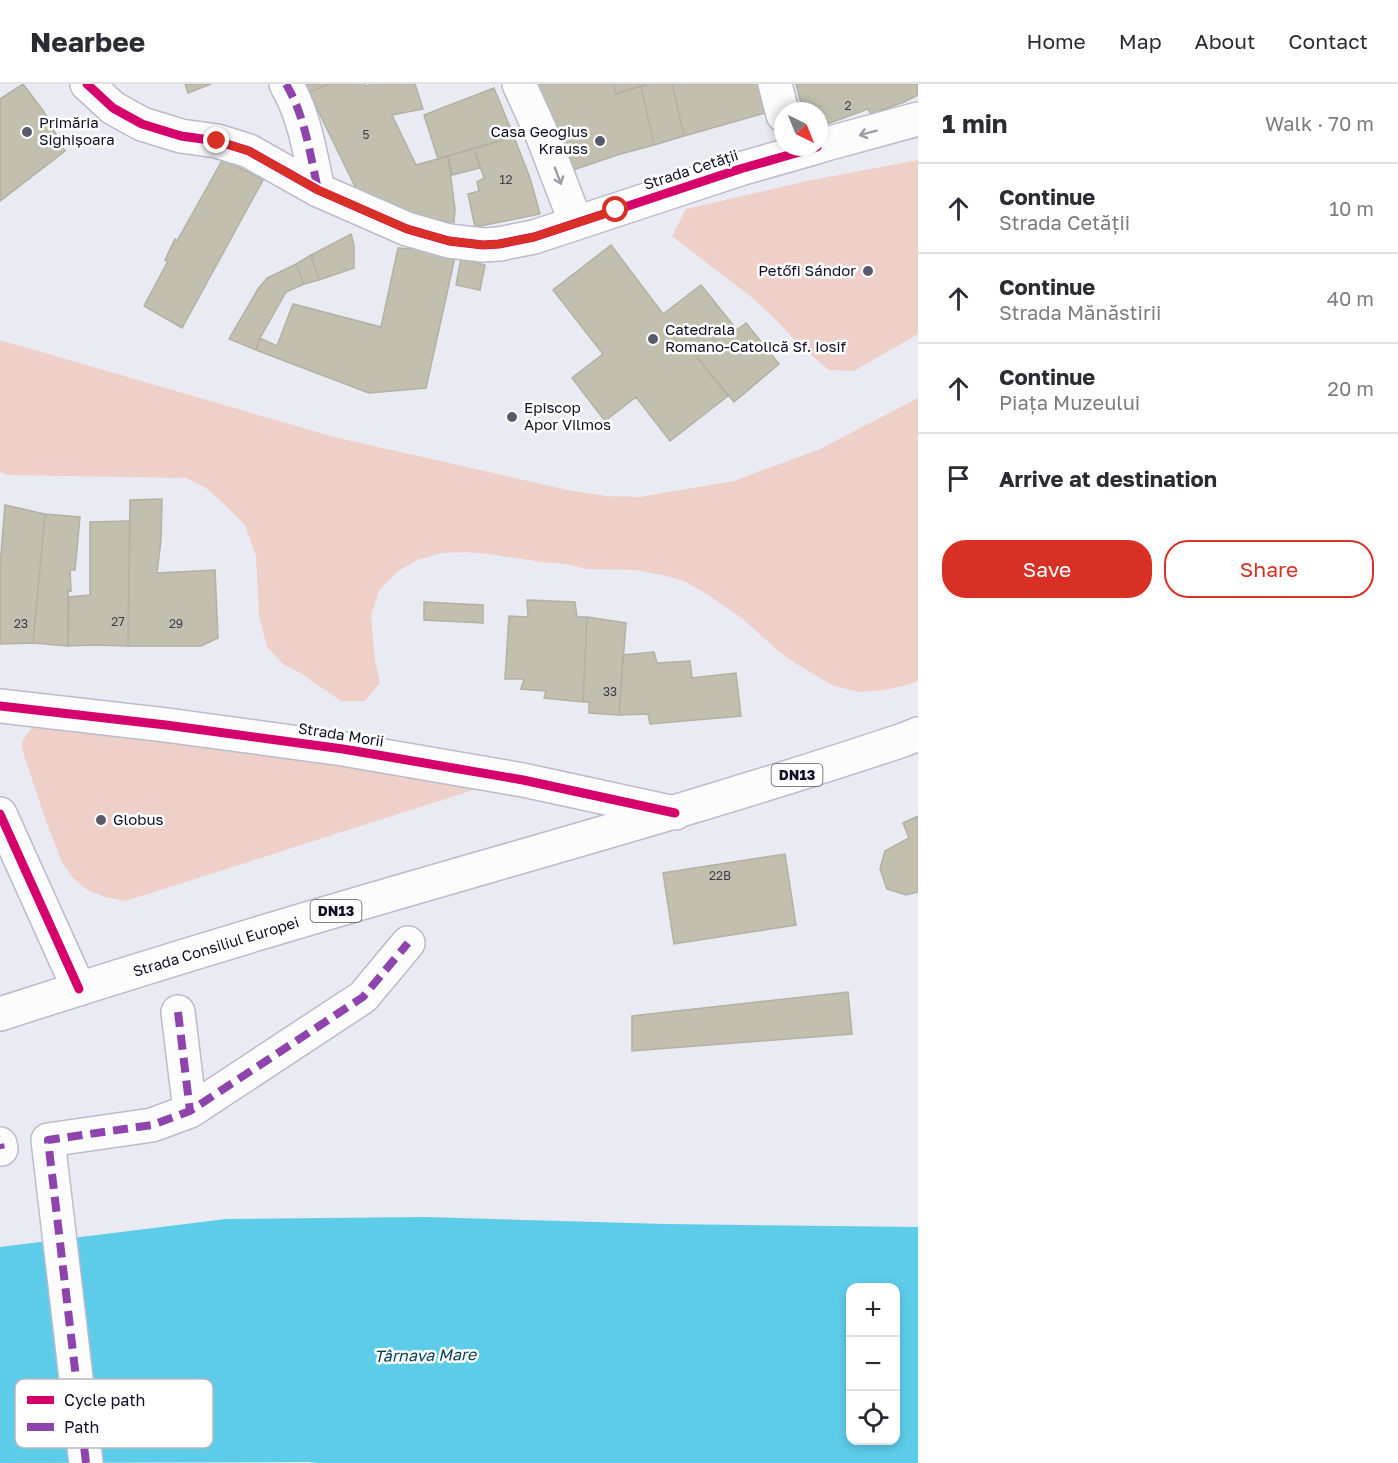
<!DOCTYPE html>
<html lang="en">
<head>
<meta charset="utf-8">
<style>
	:root { --surface:#fff; --page:#f7f7f7; --text:#2b2b33; --muted:#7c7c81; --line:#e1e1e2; --accent:#d93025 }
	body { margin:0; font-family:"Golos Text",sans-serif; background:var(--page); color:var(--text) }
	.controls { position:absolute; right:18px; bottom:18px; display:grid; overflow:hidden; border-radius:12px; box-shadow:0 3px 9px #0003 }
	.controls button { width:54px; height:54px; display:grid; place-items:center; padding:0; border:0; border-bottom:2px solid var(--line); background:var(--surface); color:var(--text); font:30px sans-serif }
	.compass { position:absolute; left:774px; top:18px; width:54px; height:54px; border-radius:50%; background:var(--surface); box-shadow:0 3px 9px #0003; rotate:137deg }
	.stop { position:absolute; width:18px; height:18px; margin:-14px; border:4px solid #d93025; border-radius:50%; background:#fff }
	.stop.end { background:#d93025; border-color:#fff; box-shadow:0 2px 6px #0008 }
	.list { margin:0; padding:0; list-style:none }
	h2 { display:flex; justify-content:space-between; align-items:center; height:78px; margin:0; padding:0 24px; font-size:26px }
	h2 small { font-size:20px; font-weight:400; color:var(--muted) }
	.list li { display:grid; grid-template-columns:39px 1fr auto; gap:18px; align-items:center; box-sizing:border-box; height:90px; padding:0 24px; border-top:2px solid var(--line) }
	.list b { display:block; font-size:22px; white-space:nowrap }
	.list p { margin:0; font-size:20px; white-space:nowrap; color:var(--muted) }
	.list em { font-size:20px; font-style:normal; color:var(--muted) }
	.actions { display:flex; gap:12px; padding:18px 24px }
	.actions a { flex:1; padding:14px 0; border:2px solid var(--accent); border-radius:24px; text-align:center; font-size:21px; color:var(--accent) }
	.actions .main { background:var(--accent); color:#fff }
	.icon { flex:none; width:33px; height:33px; fill:none; stroke:currentColor; stroke-width:2; stroke-linecap:round; stroke-linejoin:round }
	.map { position:relative; flex:none; width:918px; height:1379px; overflow:hidden }
	header { display:flex; align-items:center; gap:36px; box-sizing:border-box; height:84px; padding:0 30px; background:var(--surface); border-bottom:2px solid var(--line) }
	header strong { font-size:28px }
	nav { display:flex; gap:33px; margin-inline-start:auto; font-size:21px }
	main { display:flex }
	aside { flex:1; background:var(--surface) }
	.map>svg:first-child { display:block }
	.green { fill:#eed0c9 }
	.water { fill:#5dcce9; fill-rule:evenodd }
	.building { fill:#c2bfae; stroke:#b3b0a4; stroke-width:1.5 }
	.lines { fill:none; stroke-linecap:round; stroke-linejoin:round }
	.street-casing { stroke:#babbcc; stroke-width:36 }
	.secondary-casing { stroke:#babbcc; stroke-width:36 }
	.highway-casing { stroke:#babbcc; stroke-width:36 }
	.street { stroke:#fcfcfd; stroke-width:33 }
	.secondary { stroke:#fcfcfd; stroke-width:33 }
	.highway { stroke:#fcfcfd; stroke-width:33 }
	.quiet { stroke:#8e44ad; stroke-width:8; stroke-dasharray:15 8; stroke-linecap:butt }
	.cycleway-casing { stroke:#fff; stroke-width:13 }
	.cycleway { stroke:#d6006c; stroke-width:9 }
	.oneway { stroke:#9c9ca7 }
	.route { stroke:#d93025; stroke-width:8 }
	.poi-dot { fill:#5a5a6d; stroke:#fff; stroke-width:2 }
	.labels { text-anchor:middle; stroke-width:5; stroke-linejoin:round; paint-order:stroke }
	.number-label { font-size:12px; fill:#3a3a48 }
	.shield { fill:#fff; stroke:#565667; stroke-width:1.5 }
	.shield-label { font-size:14px; font-weight:bold; fill:#0d0d26 }
	.poi-label { font-size:15px; fill:#0d0d26; stroke:#fff; text-anchor:start }
	.street-label { font-size:15px; fill:#0d0d26; stroke:#fff }
	.water-label { font-size:16px; font-style:italic; fill:#034454; stroke:#fff }
	.key { fill:#fff; stroke:#b6b6be; stroke-width:1.5 }
	.key-label { font-size:16px; fill:#0d0d26 }
</style>
</head>
<body>
<header>
<strong>Nearbee</strong>
<nav><a>Home</a><a>Map</a><a>About</a><a>Contact</a></nav>
</header>
<main>
<div class="map">
<svg width="918" height="1379" viewBox="0 0 918 1379">
	<rect width="100%" height="100%" fill="#e9eaf2"/>
	<path class="green" d="M918 76V250L854 287 829 286 799 261 777 237 750 212 672 152 686 125 807 97Z
		M0 256 334 353 568 406 606 412 640 413 734 397 820 365 918 314V597L907 601 884 606 861 608 834 602 795 579 777 566 743 535 707 510 684 497 662 491 636 486 587 485 566 480 541 478 490 470 467 468 442 469 417 476 397 488 379 507 371 531 375 577 380 599 365 617H341L302 590 283 580 267 563 259 531 256 472 245 441 225 421 206 404 186 394 8 391 0 388Z
		M43 637 489 701 126 817 105 813 87 806 73 794 62 778 47 740 23 668 22 657 35 640Z"/>
	<path class="water" d="M424 1133 666 1140 918 1143V1379H319L309 1378 0 1379V1163L226 1135ZM850 1204H896V1356H850Z"/>
	<path class="building" d="M23 0 44 28 65 67 0 117V15Z
		M185 0H211L188 9Z
		M304 0H329L309 8Z
		M329 0H365L366 2 372 0H415L423 25 392 31 416 81 448 72 455 125 454 138 410 135 362 117 309 8Z
		M541 0H613L616 10 641 2 654 61 617 71 570 87 538 1Z
		M613 0H649L616 10Z
		M649 0H672L684 52 654 61 641 2Z
		M672 0H758L765 29 684 52Z
		M796 0H918V11L904 18 871 30 868 25 819 43V27H803Z
		M494 4 514 53 438 75 424 31Z
		M514 53 530 94 540 130 475 143 468 110 479 107 477 98 484 94 474 64Z
		M474 64 480 84 452 91 448 72Z
		M223 75 263 96 182 244 144 222 168 177 165 176 175 155 177 157Z
		M351 150 354 161V184L319 196 311 171Z
		M611 161 663 230 701 201 733 241 695 271 728 312 670 357 636 313 605 337 572 294 603 270 553 206Z
		M398 164 454 168 455 173 426 304 369 309 256 266 260 254 277 262 293 220 381 243Z
		M311 171 319 196 304 200 296 180Z
		M461 175 485 181 480 206 456 201Z
		M296 180 304 200 286 208 260 254 256 266 229 255 258 205 267 194Z
		M746 239 779 280 734 318 695 271 733 241 737 246Z
		M162 415 161 456 157 489 215 486 218 554 201 562H128L130 416Z
		M5 421 45 430 33 559 0 560V482Z
		M45 430 80 433 75 486H70L71 507 68 506V562L33 559Z
		M130 437 128 562 93 561 68 562 69 513 90 511V438Z
		M527 516 575 518 577 533H587L583 618 544 614 546 607 521 605 524 595H505L509 532 528 533Z
		M424 518 483 521V539L424 536Z
		M587 533 626 539 619 631 589 629V618H583Z
		M654 568 657 579 690 577 692 594 736 589 741 632 650 640 648 630 619 631 623 571Z
		M918 732V808L906 811 887 805 880 785 885 767 909 754 903 739Z
		M785 770 796 841 674 860 663 789Z
		M848 908 852 950 632 967V932Z"/>
	<g class="lines">
		<g class="street-casing">
			<path id="street" d="M87 0 113 24 142 40 181 52 217 57 249 67 318 106 407 145 449 157 483 161 499 160 534 153 740 85 817 63
				M286 0C305 32 310 70 318 106
				M519 0 543 53 576 139
				M775 0 783 31
				M819 62 918 35
				M178 928 190 1027
				M0 1060 1 1065
				M86 1379 48 1056 152 1041 190 1027 363 913 408 859"/>
		</g>
		<g class="secondary-casing">
			<path id="secondary" d="M0 622 166 641 343 665 523 696 675 729
				M0 730 79 905"/>
		</g>
		<g class="highway-casing">
			<path id="highway" d="M0 930C96 899 193 869 290 840 494 779 700 724 903 656L918 650"/>
		</g>
		<use href="#street" class="street"/>
		<use href="#secondary" class="secondary"/>
		<use href="#highway" class="highway"/>
		<path class="quiet" d="M286 0C305 32 310 70 318 106
			M178 928 190 1027
			M0 1060 1 1065
			M86 1379 48 1056 152 1041 190 1027 363 913 408 859"/>
		<g class="cycleway-casing">
			<path id="cycleway" d="M87 0 113 24 142 40 181 52 217 57 249 67 318 106 407 145 449 157 483 161 499 160 534 153 740 85 817 63
				M0 622 166 641 343 665 523 696 675 729
				M0 730 79 905"/>
		</g>
		<use href="#cycleway" class="cycleway"/>
	</g>
	<defs><path id="oneway-shaft" d="M-6 0H5M1.5-3L5.5 0L1.5 3" fill="none" stroke-width="1.6" stroke-linecap="round" stroke-linejoin="round" transform="scale(1.5)"/></defs>
	<g class="oneway">
		<use href="#oneway-shaft" transform="translate(868 49) rotate(165)"/>
		<use href="#oneway-shaft" transform="translate(558 92) rotate(69)"/>
	</g>
	<g class="lines">
		<path class="route" d="M217 57 249 67 318 106 407 145 449 157 483 161 499 160 534 153 616 126"/>
	</g>
	<g class="poi-dot">
		<circle cx="27" cy="48" r="6"/>
		<circle cx="600" cy="57" r="6"/>
		<circle cx="868" cy="187" r="6"/>
		<circle cx="653" cy="255" r="6"/>
		<circle cx="512" cy="333" r="6"/>
		<circle cx="101" cy="736" r="6"/>
	</g>
	<g class="labels">
		<g class="number-label">
			<text x="848" y="26">2</text>
			<text x="366" y="55">5</text>
			<text x="506" y="100">12</text>
			<text x="118" y="542">27</text>
			<text x="21" y="544">23</text>
			<text x="176" y="544">29</text>
			<text x="610" y="612">33</text>
			<text x="720" y="796">22B</text>
		</g>
		<g class="shield">
			<rect x="771.5" y="680" width="51" height="22" rx="4.5"/>
			<rect x="310.5" y="816" width="51" height="22" rx="4.5"/>
		</g>
		<g class="shield-label">
			<text x="797" y="696">DN13</text>
			<text x="336" y="832">DN13</text>
		</g>
		<g class="poi-label">
			<text x="39" y="44">Primăria<tspan x="39" dy="17">Sighișoara</tspan></text>
			<text x="588" y="53" text-anchor="end">Casa Geogius<tspan x="588" dy="17">Krauss</tspan></text>
			<text x="856" y="192" text-anchor="end">Petőfi Sándor</text>
			<text x="665" y="251">Catedrala<tspan x="665" dy="17">Romano-Catolică Sf. Iosif</tspan></text>
			<text x="524" y="329">Episcop<tspan x="524" dy="17">Apor Vilmos</tspan></text>
			<text x="113" y="741">Globus</text>
		</g>
		<g class="street-label">
			<text transform="translate(691 86) rotate(-18)" y="5">Strada Cetății</text>
			<text transform="translate(341 651) rotate(9)" y="5">Strada Morii</text>
			<text transform="translate(216 863) rotate(-17)" y="5">Strada Consiliul Europei</text>
		</g>
		<g class="water-label">
			<text transform="translate(425 1271) rotate(-1)" y="6">Târnava Mare</text>
		</g>
	</g>
	<rect x="15" y="1295" width="198" height="69" rx="9" class="key"/>
	<rect x="27" y="1312" width="27" height="8" fill="#d6006c"/>
	<rect x="27" y="1339" width="27" height="8" fill="#8e44ad"/>
	<g class="key-label">
		<text x="64" y="1322">Cycle path</text>
		<text x="64" y="1349">Path</text>
	</g>
</svg>
<div class="controls">
<button>+</button>
<button>−</button>
<button><svg class="icon" aria-label="locate" viewBox="0 0 24 24"><circle cx="12" cy="12" r="6"/><path d="M12 2v4M12 18v4M2 12h4M18 12h4"/></svg></button>
</div>
<svg class="compass" viewBox="-18 -18 36 36"><path d="M0-13l5 13h-10z" fill="#e53935"/><path d="M0 13l5-13h-10z" fill="#7c7c81"/></svg>
<div class="stop" style="left:616px;top:126px"></div>
<div class="stop end" style="left:217px;top:57px"></div>
</div>
<aside>
<h2>1 min<small>Walk · 70 m</small></h2>
<ul class="list">
<li><svg class="icon" aria-label="ahead" viewBox="0 0 24 24"><path d="M12 20V5M6 11l6-6 6 6"/></svg><div><b>Continue</b><p>Strada Cetății</p></div><em>10 m</em></li>
<li><svg class="icon" aria-label="ahead" viewBox="0 0 24 24"><path d="M12 20V5M6 11l6-6 6 6"/></svg><div><b>Continue</b><p>Strada Mănăstirii</p></div><em>40 m</em></li>
<li><svg class="icon" aria-label="ahead" viewBox="0 0 24 24"><path d="M12 20V5M6 11l6-6 6 6"/></svg><div><b>Continue</b><p>Piața Muzeului</p></div><em>20 m</em></li>
<li><svg class="icon" aria-label="arrive" viewBox="0 0 24 24"><path d="M6 21V4h12l-3 4 3 4H6"/></svg><div><b>Arrive at destination</b></div></li>
</ul>
<div class="actions"><a class="main">Save</a><a>Share</a></div>
</aside>
</main>
</body>
</html>
